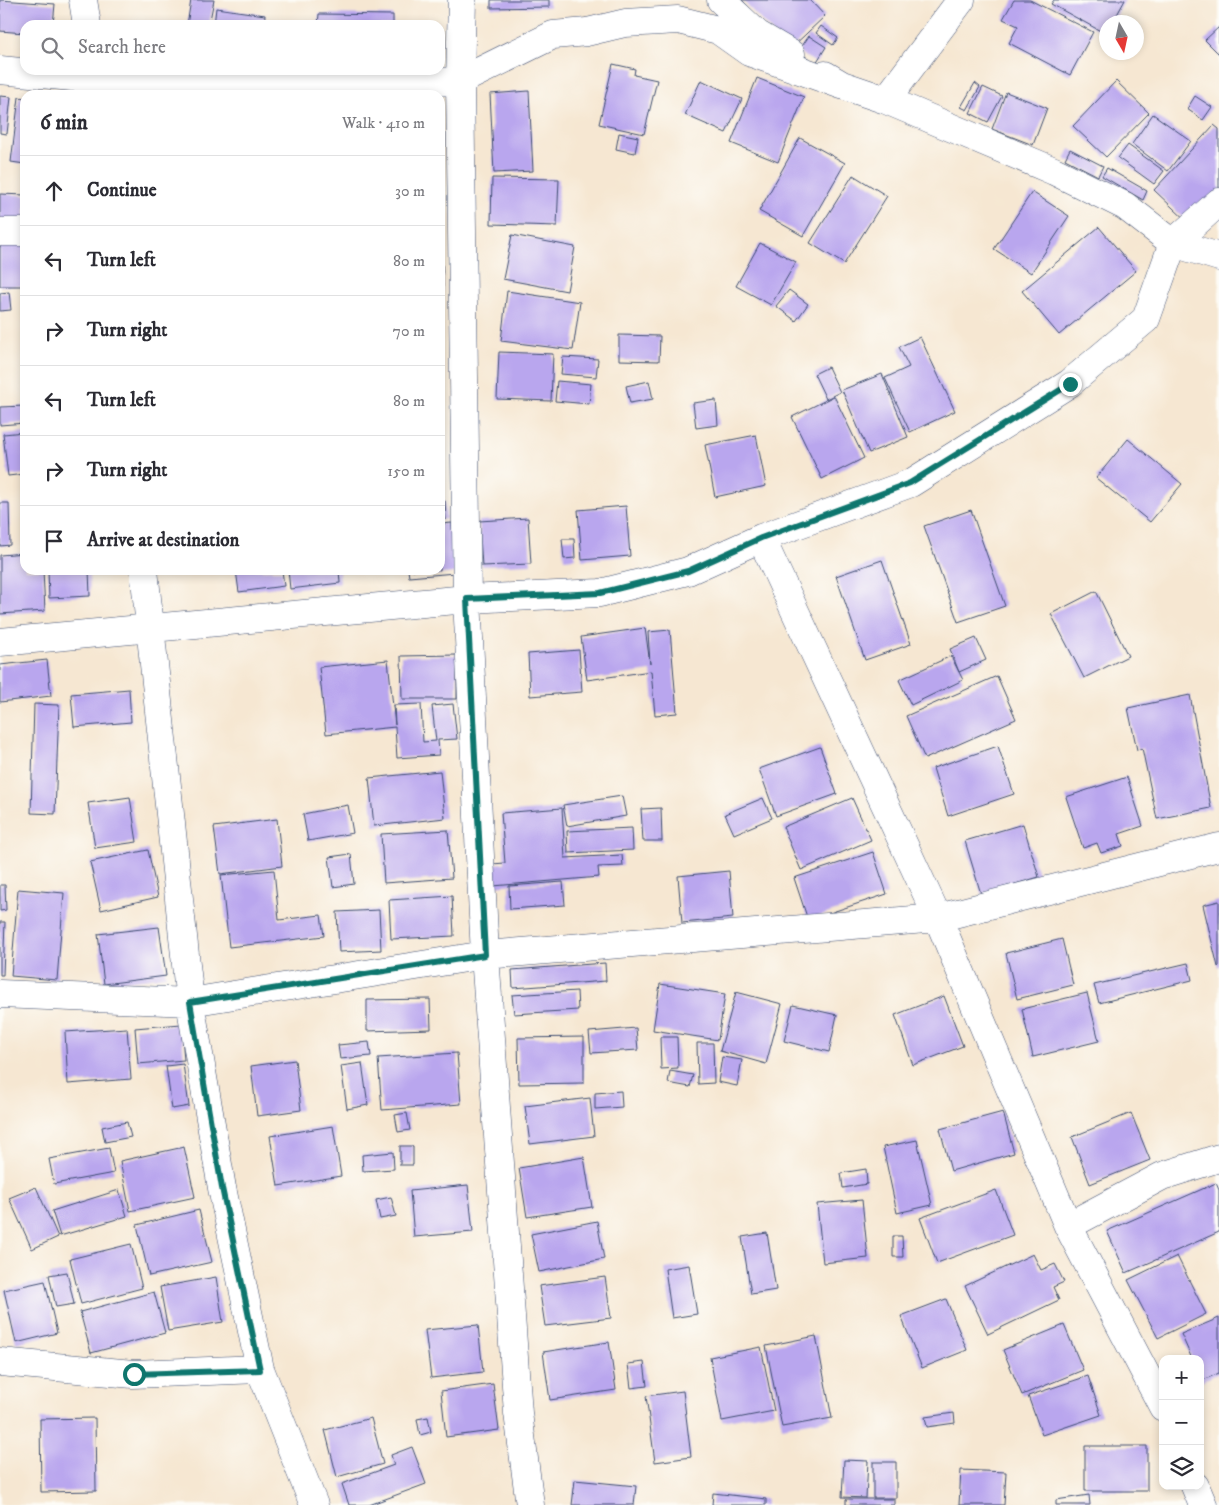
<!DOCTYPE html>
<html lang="en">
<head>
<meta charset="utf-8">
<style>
	:root { --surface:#fff; --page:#f2f2f3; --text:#2b2b33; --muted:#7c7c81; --line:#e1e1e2 }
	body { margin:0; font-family:"IM FELL DW Pica",serif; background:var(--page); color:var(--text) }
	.controls { position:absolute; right:15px; bottom:15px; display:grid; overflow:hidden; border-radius:10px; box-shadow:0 2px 8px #0003 }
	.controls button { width:45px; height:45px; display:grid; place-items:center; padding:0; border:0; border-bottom:1px solid var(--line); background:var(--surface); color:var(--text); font:25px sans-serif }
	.compass { position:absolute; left:1099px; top:15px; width:45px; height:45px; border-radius:50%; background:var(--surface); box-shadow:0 2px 8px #0003; rotate:171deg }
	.stop { position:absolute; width:15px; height:15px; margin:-11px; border:4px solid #0f766e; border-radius:50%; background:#fff }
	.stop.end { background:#0f766e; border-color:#fff; box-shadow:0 1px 5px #0008 }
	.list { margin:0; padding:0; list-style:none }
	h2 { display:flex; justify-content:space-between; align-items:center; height:65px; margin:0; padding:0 20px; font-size:21px }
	h2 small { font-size:16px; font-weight:400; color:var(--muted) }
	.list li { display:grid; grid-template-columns:32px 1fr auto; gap:15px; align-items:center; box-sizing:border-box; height:70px; padding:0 20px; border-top:1px solid var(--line) }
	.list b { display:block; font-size:19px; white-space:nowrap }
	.list em { font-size:16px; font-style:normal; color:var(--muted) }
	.icon { flex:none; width:28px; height:28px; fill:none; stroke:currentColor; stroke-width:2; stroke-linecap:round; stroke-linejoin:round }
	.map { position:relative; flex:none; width:1219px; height:1505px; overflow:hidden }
	.search { position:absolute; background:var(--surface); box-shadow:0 2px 8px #0003; left:20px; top:20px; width:425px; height:55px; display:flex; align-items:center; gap:12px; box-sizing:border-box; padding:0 18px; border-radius:15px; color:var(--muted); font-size:19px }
	.panel { position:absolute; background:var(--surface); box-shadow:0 2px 8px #0003; left:20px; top:90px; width:425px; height:485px; border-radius:15px }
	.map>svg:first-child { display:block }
	.building { fill:#b9a6ee }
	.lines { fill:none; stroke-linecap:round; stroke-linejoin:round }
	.minor-casing { stroke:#3c4b6f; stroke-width:29 }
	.minor { stroke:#fff; stroke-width:28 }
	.route { stroke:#0f766e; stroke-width:6 }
</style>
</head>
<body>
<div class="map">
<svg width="1219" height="1505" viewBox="0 0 1219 1505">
	<rect width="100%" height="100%" fill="#fdfcf7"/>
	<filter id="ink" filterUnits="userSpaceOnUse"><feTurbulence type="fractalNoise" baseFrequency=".02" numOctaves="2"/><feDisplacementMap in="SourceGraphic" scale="10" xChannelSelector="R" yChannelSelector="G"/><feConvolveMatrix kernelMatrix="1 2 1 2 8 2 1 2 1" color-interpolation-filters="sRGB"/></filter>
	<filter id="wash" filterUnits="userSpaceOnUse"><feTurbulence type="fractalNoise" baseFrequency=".0096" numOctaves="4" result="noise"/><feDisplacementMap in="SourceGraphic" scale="20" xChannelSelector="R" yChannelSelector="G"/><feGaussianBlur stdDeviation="1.12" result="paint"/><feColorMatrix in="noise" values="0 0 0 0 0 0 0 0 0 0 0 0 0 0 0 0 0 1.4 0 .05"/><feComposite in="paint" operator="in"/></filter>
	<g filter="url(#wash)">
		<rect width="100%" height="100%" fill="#f6e7d2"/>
		<g id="blocks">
			<path class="building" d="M0 0 55 4 53 25H25V33L0 31Z
				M191 0H214L209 25H187Z
				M491 0H549V7L491 8Z
				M742 0H810L825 16 789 50Z
				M1014 0H1030L1093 32 1070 75 1009 43 1018 26 1003 19Z
				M1054 0H1125L1113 22H1106V34L1051 4Z
				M216 8 265 15 264 25H214Z
				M319 14 393 15V25H318Z
				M821 26 838 38 833 45 816 33Z
				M1219 27V54L1205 40Z
				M809 36 826 47 816 63 798 52Z
				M613 64 635 69 634 75 657 80 644 134 599 124Z
				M757 78 804 97 778 162 731 143Z
				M701 80 742 99 726 133 685 115Z
				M1116 81 1149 113 1106 157 1073 126Z
				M975 83 980 87 967 110 961 107Z
				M983 87 1002 96 988 122 970 113Z
				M529 91 533 171 494 173 490 94Z
				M1006 92 1047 108 1033 145 992 129Z
				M0 96 11 97 7 134 0 133Z
				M1195 96 1212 107 1203 120 1187 109Z
				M19 97 25 98V164L11 162Z
				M1153 114 1191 141 1168 171 1132 144Z
				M1214 125 1219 129V195L1191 225 1154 190Z
				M619 133 638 137 635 153 616 149Z
				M800 138 845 163 803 236 759 211Z
				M1128 145 1164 171 1154 184 1118 158Z
				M1070 149 1103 166 1098 176 1065 159Z
				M1107 168 1147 191 1143 200 1102 176Z
				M853 175 887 196 844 264 810 243Z
				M492 178 559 179 557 226 491 224Z
				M1032 192 1069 216 1031 273 994 249Z
				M0 194 25 195V220L0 219Z
				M1099 227 1136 271 1059 335 1022 291Z
				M512 235 575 247 567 291 503 279Z
				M25 239V286H0V240Z
				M440 243H442L443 291H440Z
				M760 243 796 262 771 305 736 286Z
				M789 290 808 304 796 321 776 306Z
				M507 291 580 302 573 350 501 341Z
				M9 292 11 310 0 311V293Z
				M619 335 660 336 659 361 619 360Z
				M920 337 955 411 910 432 885 378 909 367 899 347Z
				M499 352 553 354 551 401 497 399Z
				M563 357 598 359 596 377 561 374Z
				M828 367 840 392 826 399 814 374Z
				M882 374 908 437 869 453 842 390Z
				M557 381 591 384 589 404 555 401Z
				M649 381 653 399 630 403 626 386Z
				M834 396 864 458 822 479 792 417Z
				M716 400 718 425 696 428 693 403Z
				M25 406V423L0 425V407Z
				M25 432V474L8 476 3 434Z
				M756 435 766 486 715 497 705 445Z
				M1128 439 1182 484 1150 522 1096 478Z
				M440 501H445L446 519 440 520Z
				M0 503H9L10 545 0 546Z
				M626 506 630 556 582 560 578 510Z
				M971 510 1005 606 958 622 924 526Z
				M528 518 531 564 482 566 479 521Z
				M452 523 455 573 409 577 408 570H440V524Z
				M562 539H574L575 558 564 559Z
				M25 553V570H43L45 611 0 614V555Z
				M882 560 911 644 865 660 836 576Z
				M48 570H89L90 596 49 598Z
				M236 570H282L284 586 239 592Z
				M288 570H339L340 583 290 589Z
				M1096 591 1128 656 1084 678 1051 614Z
				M645 628 650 664 648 632 670 630 677 713 655 715 651 671 587 680 581 637Z
				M976 638 986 660 959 672 950 649Z
				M579 650 582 692 530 696 528 654Z
				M457 655V699H402L401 656Z
				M951 656 963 680 911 705 899 680Z
				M47 660 51 696 0 702V665Z
				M388 660 395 725 394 705 421 704 423 742 436 741 432 706 453 704 457 739 438 740 439 755 397 758 395 727 326 734 319 667Z
				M997 676 1016 719 925 759 906 716Z
				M129 689 131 722 74 727 71 694Z
				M1190 695 1211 808 1157 819 1142 748 1137 750 1128 708Z
				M34 704 59 705 55 814 31 813Z
				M998 746 1014 794 948 816 933 768Z
				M820 747 837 794 776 816 759 769Z
				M440 771 445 818 374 826 369 778Z
				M1127 777 1143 826 1119 834 1123 846 1101 853 1097 843 1083 848 1066 797Z
				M622 796 626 816 567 826 563 805Z
				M130 797 137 842 95 848 88 803Z
				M763 798 772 818 734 834 725 814Z
				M852 798 871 840 801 870 783 827Z
				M348 805 353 833 308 841 303 814Z
				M562 808 565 858 622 855 623 866 598 867 599 877 493 886 492 864 505 863 501 813Z
				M661 808 662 841H643L641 809Z
				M277 819 282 866 220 874 214 827Z
				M1023 824 1039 877 981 894 965 841Z
				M632 828 633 850 568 853 567 831Z
				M448 830 452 878 384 883 381 834Z
				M148 850 158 897 101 910 90 862Z
				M873 852 887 894 808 920 794 878Z
				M351 854 354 884 333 887 329 857Z
				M274 870 279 920 321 915 324 936 229 947 221 875Z
				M729 871 733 918 682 923 678 876Z
				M563 882 565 905 510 909 509 886Z
				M0 885H5L6 910 0 911Z
				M18 889 64 893 57 980 11 976Z
				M452 896 454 936 391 939 389 900Z
				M1219 901V966L1218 967 1203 905Z
				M379 910 381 950 339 952 337 912Z
				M0 922H5L3 975H0Z
				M159 927 166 976 104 984 98 934Z
				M1062 939 1073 985 1017 999 1006 953Z
				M605 963 606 981 513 988 512 970Z
				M1188 963 1192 980 1099 1003 1094 985Z
				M660 984 725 994 718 1040 653 1030Z
				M577 991 578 1010 514 1014 512 995Z
				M736 992 782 1004 766 1064 720 1051Z
				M1087 993 1099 1041 1033 1057 1022 1009Z
				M944 996 963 1046 913 1065 895 1015Z
				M430 999 431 1029 367 1031V1000Z
				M793 1005 837 1015 829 1052 784 1041Z
				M181 1024 184 1060 138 1064 135 1028Z
				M127 1028 131 1079 68 1084 65 1032Z
				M636 1028 638 1050 591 1053 589 1032Z
				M584 1037V1083L519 1084 518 1038Z
				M660 1037H677L678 1068 661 1069Z
				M369 1042 371 1056 340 1059 338 1045Z
				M697 1043H713L714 1083 698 1084Z
				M457 1053 461 1104 382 1110 378 1058Z
				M722 1057 742 1060 737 1086 718 1082Z
				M295 1060 301 1110 257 1116 251 1066Z
				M362 1063 368 1105 347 1109 341 1066Z
				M183 1064 189 1106 172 1109 166 1066Z
				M670 1071 693 1075 690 1087 668 1083Z
				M621 1091 622 1107 595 1109V1093Z
				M590 1098 594 1136 530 1144 525 1106Z
				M1003 1112 1014 1153 951 1171 940 1129Z
				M407 1113 410 1130 398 1132 395 1115Z
				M1131 1113 1150 1160 1090 1184 1072 1137Z
				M127 1122 131 1137 105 1142 102 1127Z
				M333 1126 341 1176 278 1186 270 1136Z
				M917 1140 932 1205 897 1213 883 1147Z
				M400 1146H413V1165H400Z
				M184 1147 195 1197 130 1211 120 1161Z
				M109 1148 114 1173 54 1184 49 1159Z
				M393 1152 394 1169 363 1171 362 1155Z
				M584 1157 592 1207 527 1217 519 1168Z
				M866 1169 867 1184 843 1188 841 1173Z
				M1216 1183 1219 1190V1232L1126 1273 1107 1231Z
				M468 1185 473 1232 414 1237 410 1191Z
				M36 1187 58 1237 32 1249 9 1198Z
				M119 1190 127 1216 60 1236 52 1211Z
				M996 1190 1013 1235 937 1263 920 1218Z
				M391 1197 396 1216 380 1219 376 1200Z
				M862 1200 868 1258 823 1263 817 1204Z
				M199 1210 212 1262 149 1276 137 1225Z
				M597 1221 604 1259 539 1272 531 1234Z
				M767 1233 776 1290 751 1294 742 1237Z
				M893 1236H902L903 1257H893Z
				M131 1244 142 1288 81 1304 70 1259Z
				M1033 1254 1041 1270 1055 1264 1064 1282 1053 1287 1059 1300 988 1334 965 1286Z
				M1177 1256 1206 1314 1158 1338 1128 1280Z
				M689 1265 697 1314 672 1318 665 1269Z
				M67 1272 74 1304 56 1307 49 1275Z
				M216 1277 223 1322 168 1331 160 1287Z
				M605 1277 611 1318 545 1326 539 1286Z
				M45 1281 57 1333 16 1343 4 1290Z
				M154 1292 165 1333 91 1353 80 1312Z
				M946 1299 967 1350 922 1368 901 1316Z
				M1219 1318V1373L1201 1381 1200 1359H1192L1181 1334Z
				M478 1325 483 1372 431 1378 425 1330Z
				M1064 1325 1083 1370 1022 1395 1003 1350Z
				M816 1336 832 1418 782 1427 766 1346Z
				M609 1342 616 1390 550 1400 543 1352Z
				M761 1347 774 1411 722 1421 710 1357Z
				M644 1362 647 1386 631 1388 628 1364Z
				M1088 1376 1101 1415 1042 1435 1028 1396Z
				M493 1384 499 1430 446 1437 441 1391Z
				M683 1391 691 1457 655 1462 646 1396Z
				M954 1413 955 1423 927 1427 925 1417Z
				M428 1417 431 1432 420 1435 417 1419Z
				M95 1418 96 1491 41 1492 40 1419Z
				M371 1418 383 1464 337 1477 325 1430Z
				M1085 1446H1147V1491H1085Z
				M412 1447 426 1484 369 1505H349L342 1484 394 1465 391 1455Z
				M844 1460 868 1461 866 1498 842 1497Z
				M873 1462H896V1498H873Z
				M961 1470 1006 1472 1004 1505H959Z
				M575 1480 636 1486 634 1505H572Z
				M713 1493 766 1499V1505H712Z
				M1089 1495 1090 1505H1056V1500Z
				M846 1499H894V1505H846Z"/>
		</g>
	</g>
	<g filter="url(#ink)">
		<use href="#blocks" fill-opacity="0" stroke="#3c4b6f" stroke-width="1"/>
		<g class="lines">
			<g class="minor-casing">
				<path id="minor" d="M83 0 87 25
					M462 0 460 81 467 599 485 955 518 1413 530 1505
					M721 0 757 34 791 54
					M0 70 93 79 334 85 460 81 553 35 587 32 625 23 678 20 718 30 749 52 842 85
					M825 75 842 85 886 100 1054 171 1125 206 1173 243 1219 257
					M886 100 961 0
					M0 232H25
					M761 538 938 918 1068 1226 1163 1407
					M144 570 190 1002 222 1188 260 1369 314 1505
					M0 642 467 599 600 593 688 571 761 538 911 483 1070 383 1146 319 1173 243 1219 202
					M0 994 190 1002 485 955 938 918 1219 847
					M1068 1226 1162 1176 1219 1158
					M0 1362 133 1374 260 1369
					M1195 1486 1203 1505"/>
			</g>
			<use href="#minor" class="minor"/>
		</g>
	</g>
	<g class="lines" filter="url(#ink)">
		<path class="route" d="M134 1374 260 1370 222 1188 190 1002 485 955 467 599 600 593 688 571 761 538 910 483 1070 384"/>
	</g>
</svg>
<div class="controls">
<button>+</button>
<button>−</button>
<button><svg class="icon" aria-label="layers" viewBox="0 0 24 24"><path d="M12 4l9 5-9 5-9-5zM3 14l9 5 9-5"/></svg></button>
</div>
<svg class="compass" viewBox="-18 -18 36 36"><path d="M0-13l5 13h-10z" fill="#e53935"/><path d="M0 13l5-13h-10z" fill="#7c7c81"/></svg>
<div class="stop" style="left:134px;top:1374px"></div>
<div class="stop end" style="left:1070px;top:384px"></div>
<div class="search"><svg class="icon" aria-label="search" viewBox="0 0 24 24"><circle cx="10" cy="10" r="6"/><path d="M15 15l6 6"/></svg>Search here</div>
<section class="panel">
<h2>6 min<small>Walk · 410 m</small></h2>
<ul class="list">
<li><svg class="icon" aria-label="ahead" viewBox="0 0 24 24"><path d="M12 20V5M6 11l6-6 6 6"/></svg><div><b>Continue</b></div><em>30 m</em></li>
<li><svg class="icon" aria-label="left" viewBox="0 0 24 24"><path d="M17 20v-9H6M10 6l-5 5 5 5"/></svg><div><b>Turn left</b></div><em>80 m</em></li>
<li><svg class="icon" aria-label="right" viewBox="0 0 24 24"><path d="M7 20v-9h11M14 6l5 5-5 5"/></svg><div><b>Turn right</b></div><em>70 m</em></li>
<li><svg class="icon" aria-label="left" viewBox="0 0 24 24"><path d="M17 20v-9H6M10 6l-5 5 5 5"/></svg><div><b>Turn left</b></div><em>80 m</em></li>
<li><svg class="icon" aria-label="right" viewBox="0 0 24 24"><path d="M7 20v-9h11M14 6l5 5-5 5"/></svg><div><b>Turn right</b></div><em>150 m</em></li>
<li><svg class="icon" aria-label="arrive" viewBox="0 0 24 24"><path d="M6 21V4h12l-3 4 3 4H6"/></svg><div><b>Arrive at destination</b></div></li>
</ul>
</section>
</div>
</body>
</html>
